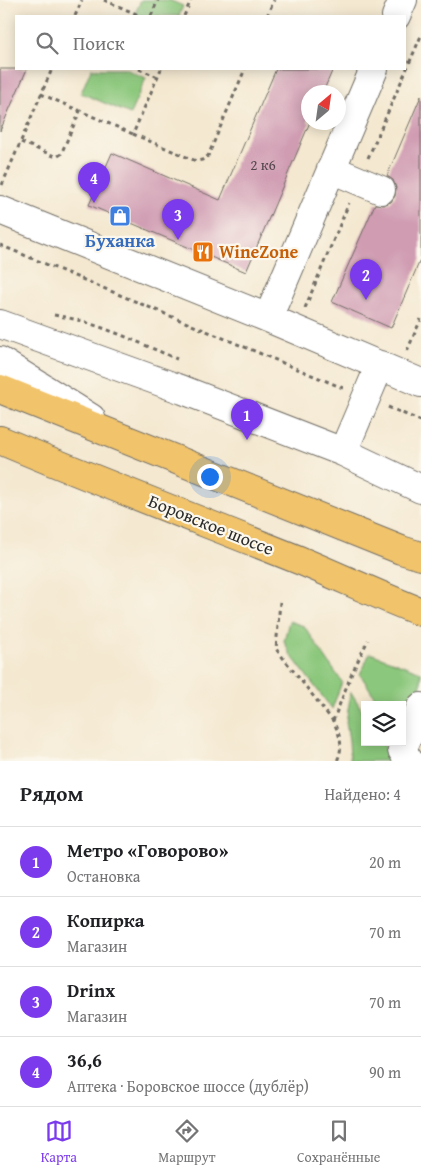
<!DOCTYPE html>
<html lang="ru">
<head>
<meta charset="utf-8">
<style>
	:root { --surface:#fff; --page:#f6f6f6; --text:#202124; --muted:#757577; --line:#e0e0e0; --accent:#7c3aed }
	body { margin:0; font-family:"Gentium Book Plus",serif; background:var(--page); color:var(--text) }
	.controls { position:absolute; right:15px; bottom:15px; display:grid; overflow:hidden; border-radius:0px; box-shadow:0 2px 12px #0003 }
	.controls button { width:45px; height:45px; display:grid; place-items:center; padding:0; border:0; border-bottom:1px solid var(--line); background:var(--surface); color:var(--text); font:25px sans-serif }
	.compass { position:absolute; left:301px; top:85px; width:45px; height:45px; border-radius:50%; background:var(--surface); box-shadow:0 2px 12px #0003; rotate:29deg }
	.you { position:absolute; left:209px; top:476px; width:18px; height:18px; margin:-12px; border:4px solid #fff; border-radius:50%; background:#1a73e8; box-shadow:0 0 0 8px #1a73e833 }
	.badge { display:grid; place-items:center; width:32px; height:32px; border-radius:50%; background:var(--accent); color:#fff; font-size:16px; font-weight:700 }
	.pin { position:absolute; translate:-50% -41px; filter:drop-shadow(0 1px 2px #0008) }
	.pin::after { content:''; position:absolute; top:26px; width:18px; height:15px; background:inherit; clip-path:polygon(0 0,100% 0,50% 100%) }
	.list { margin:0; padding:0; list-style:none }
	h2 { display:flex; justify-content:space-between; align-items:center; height:65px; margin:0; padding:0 20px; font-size:21px }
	h2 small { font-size:16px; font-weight:400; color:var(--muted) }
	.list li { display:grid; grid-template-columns:32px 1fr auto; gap:15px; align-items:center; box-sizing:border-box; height:70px; padding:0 20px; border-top:1px solid var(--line) }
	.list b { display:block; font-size:19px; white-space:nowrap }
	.list p { margin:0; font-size:16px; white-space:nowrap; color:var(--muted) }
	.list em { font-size:16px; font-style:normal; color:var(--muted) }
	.icon { flex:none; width:28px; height:28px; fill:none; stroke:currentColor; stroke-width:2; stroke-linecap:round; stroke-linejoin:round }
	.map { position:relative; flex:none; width:421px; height:761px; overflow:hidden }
	.search { position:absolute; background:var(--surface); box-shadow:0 2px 12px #0003; left:15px; right:15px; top:15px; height:55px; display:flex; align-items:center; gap:12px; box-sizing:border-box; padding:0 18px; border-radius:0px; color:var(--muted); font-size:19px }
	.sheet { height:345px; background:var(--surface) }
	nav { display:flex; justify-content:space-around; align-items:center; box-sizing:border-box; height:70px; border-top:1px solid var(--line); background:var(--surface); font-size:14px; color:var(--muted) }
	nav a { display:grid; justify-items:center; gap:2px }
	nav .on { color:var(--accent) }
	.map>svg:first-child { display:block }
	.green { fill:#8bc77c; stroke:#5b7954 }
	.building { fill:#d09cb2 }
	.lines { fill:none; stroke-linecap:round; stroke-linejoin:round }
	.minor-casing { stroke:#716d65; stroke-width:30 }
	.major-casing { stroke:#716d65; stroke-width:30 }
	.path { stroke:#716d65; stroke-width:3; stroke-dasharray:4 4; stroke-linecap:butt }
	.minor { stroke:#fff; stroke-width:28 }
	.major { stroke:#f1c36a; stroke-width:28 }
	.labels { text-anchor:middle; stroke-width:4.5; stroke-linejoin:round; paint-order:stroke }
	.number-label { font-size:15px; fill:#54474d }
	.shop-label { font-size:18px; font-weight:bold; fill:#366cbe; stroke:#fbf7ec }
	.food-label { font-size:18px; font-weight:bold; fill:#c56008; stroke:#fbf7ec; text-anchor:start }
	.street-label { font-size:18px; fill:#2b2b2b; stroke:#fbf7ec }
</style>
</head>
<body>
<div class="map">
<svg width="421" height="761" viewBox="0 0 421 761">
	<rect width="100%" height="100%" fill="#fbf7ec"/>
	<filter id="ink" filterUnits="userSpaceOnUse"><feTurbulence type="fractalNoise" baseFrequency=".02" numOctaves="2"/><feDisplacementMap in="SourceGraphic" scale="10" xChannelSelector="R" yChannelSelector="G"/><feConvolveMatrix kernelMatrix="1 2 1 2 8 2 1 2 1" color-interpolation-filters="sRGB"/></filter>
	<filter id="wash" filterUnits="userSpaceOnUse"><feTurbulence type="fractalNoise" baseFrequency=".0096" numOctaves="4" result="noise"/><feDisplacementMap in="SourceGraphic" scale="20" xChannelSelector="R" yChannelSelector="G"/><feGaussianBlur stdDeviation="1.12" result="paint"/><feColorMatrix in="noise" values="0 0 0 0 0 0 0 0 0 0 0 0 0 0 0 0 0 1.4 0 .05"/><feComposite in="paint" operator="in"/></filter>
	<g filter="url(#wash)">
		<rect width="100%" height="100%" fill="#f4e8d0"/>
		<path class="green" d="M141 0H169L183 6 179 16H134Z
			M91 69H125L146 78 130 114 81 93Z
			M289 621 304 626 342 682 332 709 290 654 284 641Z
			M370 653 421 672V686L415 693 402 715V705H380L360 674Z
			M351 692 365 715V742H382L393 761H349L350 758 349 740 346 722Z"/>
		<g id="blocks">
			<path class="building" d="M0 69H27L0 131Z
				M276 69H333L323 92H308V122H310L246 272 89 205 112 153 220 200Z
				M421 96V258L391 328 332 302 375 204 383 205 391 202 395 196 396 188 393 180 387 176Z"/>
		</g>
	</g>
	<g filter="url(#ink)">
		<use href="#blocks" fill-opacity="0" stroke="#716d65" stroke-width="1"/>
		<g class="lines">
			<g class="minor-casing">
				<path id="minor" d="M396 16 403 0
					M331 169 381 190
					M0 210 268 318 421 383
					M268 318 374 69
					M0 324 183 390 343 452 421 489
					M0 361 91 418
					M343 452 380 365
					M409 761 402 750 421 707"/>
			</g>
			<g class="major-casing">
				<path id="major" d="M0 389 401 550 421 556
					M0 440C99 482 199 520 299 560 340 577 380 596 421 612"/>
			</g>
			<path class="path" d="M104 0 141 16
				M75 16 82 0
				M151 16 158 0
				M184 16 191 0
				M267 16 274 0
				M139 69 158 77
				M41 94 133 134 161 69
				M133 134 196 161 202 160 208 156 245 69
				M21 142 54 156H58L61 154 80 111
				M368 158 421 36
				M2 185 52 69
				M0 245 343 388
				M305 308 349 203
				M54 315C97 322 137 342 177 359
				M407 351 421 319
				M388 407 421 421
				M280 602 276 649 333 721C340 735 344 746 337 761
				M333 721 352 673 368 640"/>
			<use href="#minor" class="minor"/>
			<use href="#major" class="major"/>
		</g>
	</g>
	<defs>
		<g id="shop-square" transform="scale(1.125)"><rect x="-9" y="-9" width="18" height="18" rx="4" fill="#3f7fe0" stroke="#fbf7ec"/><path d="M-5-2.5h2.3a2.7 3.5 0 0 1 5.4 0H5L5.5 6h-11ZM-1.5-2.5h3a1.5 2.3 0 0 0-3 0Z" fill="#fff"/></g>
		<g id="restaurant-square" transform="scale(1.125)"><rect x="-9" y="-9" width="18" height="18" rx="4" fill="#e8710a" stroke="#fbf7ec"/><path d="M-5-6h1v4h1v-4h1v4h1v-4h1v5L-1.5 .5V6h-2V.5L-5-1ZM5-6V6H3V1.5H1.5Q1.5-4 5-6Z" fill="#fff"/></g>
	</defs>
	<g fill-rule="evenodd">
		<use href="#shop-square" x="120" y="216"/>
		<use href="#restaurant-square" x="203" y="252"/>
	</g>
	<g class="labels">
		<g class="number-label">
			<text x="263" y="170">2 к6</text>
		</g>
		<g class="shop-label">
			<text x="120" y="247">Буханка</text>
		</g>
		<g class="food-label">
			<text x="219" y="258">WineZone</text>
		</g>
		<g class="street-label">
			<text transform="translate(211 525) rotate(22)" y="6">Боровское шоссе</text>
		</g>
	</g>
</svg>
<div class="controls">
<button><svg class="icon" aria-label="layers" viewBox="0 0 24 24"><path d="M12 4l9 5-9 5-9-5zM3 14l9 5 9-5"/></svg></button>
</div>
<svg class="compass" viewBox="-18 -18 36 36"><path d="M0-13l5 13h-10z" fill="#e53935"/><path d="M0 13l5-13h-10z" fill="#757577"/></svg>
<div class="you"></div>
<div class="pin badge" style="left:247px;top:440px">1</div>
<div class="pin badge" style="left:366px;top:300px">2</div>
<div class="pin badge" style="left:178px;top:240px">3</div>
<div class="pin badge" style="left:94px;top:203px">4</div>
<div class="search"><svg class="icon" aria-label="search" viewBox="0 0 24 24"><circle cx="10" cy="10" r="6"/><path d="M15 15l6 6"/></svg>Поиск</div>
</div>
<section class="sheet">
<h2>Рядом<small>Найдено: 4</small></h2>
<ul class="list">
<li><span class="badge">1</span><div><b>Метро «Говорово»</b><p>Остановка</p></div><em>20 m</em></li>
<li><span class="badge">2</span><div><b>Копирка</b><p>Магазин</p></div><em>70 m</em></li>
<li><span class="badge">3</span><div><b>Drinx</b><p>Магазин</p></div><em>70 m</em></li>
<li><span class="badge">4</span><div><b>36,6</b><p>Аптека · Боровское шоссе (дублёр)</p></div><em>90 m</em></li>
</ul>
</section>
<nav>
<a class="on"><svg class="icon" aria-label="map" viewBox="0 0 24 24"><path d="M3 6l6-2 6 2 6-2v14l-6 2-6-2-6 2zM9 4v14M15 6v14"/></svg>Карта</a>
<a><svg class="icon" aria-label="directions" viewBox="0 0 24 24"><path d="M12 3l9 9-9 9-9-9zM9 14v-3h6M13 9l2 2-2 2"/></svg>Маршрут</a>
<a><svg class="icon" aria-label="saved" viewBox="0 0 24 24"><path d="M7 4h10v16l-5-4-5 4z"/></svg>Сохранённые</a>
</nav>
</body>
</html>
